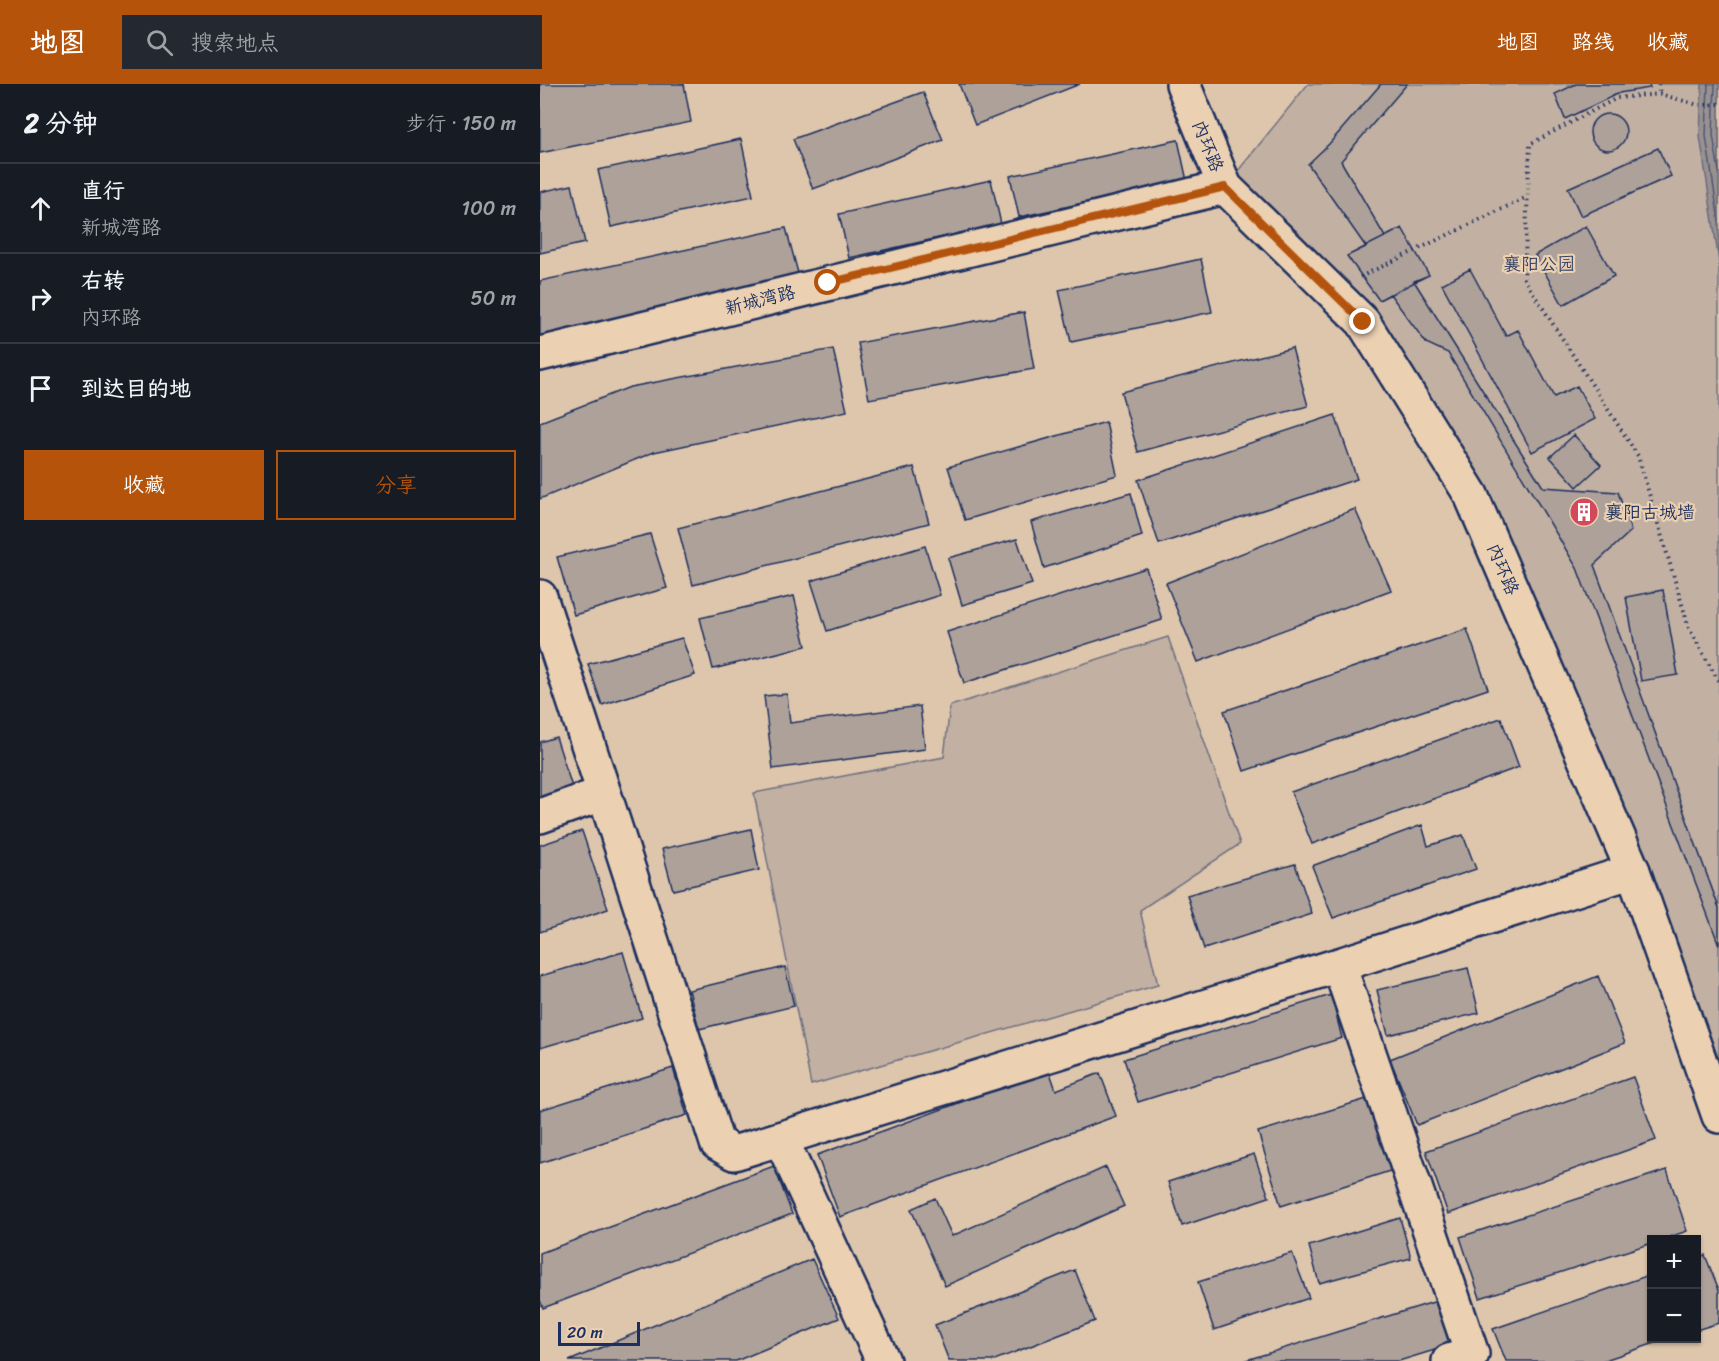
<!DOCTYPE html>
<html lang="zh">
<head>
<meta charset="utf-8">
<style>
	:root { --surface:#171b24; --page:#242831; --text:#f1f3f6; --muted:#9ea1a6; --line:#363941; --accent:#b45309 }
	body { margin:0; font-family:Sriracha,"LXGW WenKai TC",sans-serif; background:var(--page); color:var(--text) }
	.controls { position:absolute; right:18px; bottom:18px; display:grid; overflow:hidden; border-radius:0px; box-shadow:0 2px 4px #0004 }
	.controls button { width:54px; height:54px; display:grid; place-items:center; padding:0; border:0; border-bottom:2px solid var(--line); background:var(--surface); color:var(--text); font:30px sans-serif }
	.scale { position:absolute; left:18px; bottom:15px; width:82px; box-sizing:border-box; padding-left:6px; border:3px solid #1b2f5e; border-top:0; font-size:16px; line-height:21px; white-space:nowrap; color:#1b2f5e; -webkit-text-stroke:4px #ebd0b2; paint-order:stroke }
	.stop { position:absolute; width:18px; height:18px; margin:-14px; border:4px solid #b45309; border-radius:50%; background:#fff }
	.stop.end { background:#b45309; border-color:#fff; box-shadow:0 2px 6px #0008 }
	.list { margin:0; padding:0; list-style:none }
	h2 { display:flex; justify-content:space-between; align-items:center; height:78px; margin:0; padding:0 24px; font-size:26px }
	h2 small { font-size:20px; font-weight:400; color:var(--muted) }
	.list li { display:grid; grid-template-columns:39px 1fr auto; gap:18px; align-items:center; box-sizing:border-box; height:90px; padding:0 24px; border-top:2px solid var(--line) }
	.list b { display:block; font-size:22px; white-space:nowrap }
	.list p { margin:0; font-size:20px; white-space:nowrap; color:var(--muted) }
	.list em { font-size:20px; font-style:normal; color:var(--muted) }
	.actions { display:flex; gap:12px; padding:18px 24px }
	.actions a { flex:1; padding:14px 0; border:2px solid var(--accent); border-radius:0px; text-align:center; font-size:21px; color:var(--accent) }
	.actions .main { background:var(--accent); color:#fff }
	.icon { flex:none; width:33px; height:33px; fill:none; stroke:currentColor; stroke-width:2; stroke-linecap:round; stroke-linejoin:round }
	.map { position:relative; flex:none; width:1179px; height:1277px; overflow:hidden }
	header { display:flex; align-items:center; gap:36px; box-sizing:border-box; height:84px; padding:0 30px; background:var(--accent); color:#fff }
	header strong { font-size:28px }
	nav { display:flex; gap:33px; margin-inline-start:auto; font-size:21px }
	.search { width:420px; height:54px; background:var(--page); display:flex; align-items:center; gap:15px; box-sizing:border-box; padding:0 21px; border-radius:0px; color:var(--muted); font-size:22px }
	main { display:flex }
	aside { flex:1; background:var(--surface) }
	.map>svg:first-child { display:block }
	.green { fill:#c2b0a2; stroke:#6e7080; stroke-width:1.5 }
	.water { fill:#999191; stroke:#676a7d; stroke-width:1.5 }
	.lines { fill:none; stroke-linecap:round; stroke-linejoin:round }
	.shore { stroke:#4d5672; stroke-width:1.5 }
	.building { fill:#aea19a; stroke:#1b2f5e; stroke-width:1.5 }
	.street-casing { stroke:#1b2f5e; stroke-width:38 }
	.secondary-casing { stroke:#1b2f5e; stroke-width:38 }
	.path { stroke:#1b2f5e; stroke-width:4; stroke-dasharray:1.5 4.5; stroke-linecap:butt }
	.street { stroke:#ebd0b2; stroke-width:33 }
	.secondary { stroke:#ebd0b2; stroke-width:33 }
	.route { stroke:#b45309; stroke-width:8 }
	.labels { text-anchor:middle; stroke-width:4.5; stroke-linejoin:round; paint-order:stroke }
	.street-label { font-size:18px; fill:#1b2f5e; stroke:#ebd0b2 }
	.park-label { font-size:18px; fill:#344268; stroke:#ebd0b2 }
	.poi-label { font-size:18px; fill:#1b2f5e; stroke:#ebd0b2; text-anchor:start }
</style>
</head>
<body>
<header>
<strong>地图</strong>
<div class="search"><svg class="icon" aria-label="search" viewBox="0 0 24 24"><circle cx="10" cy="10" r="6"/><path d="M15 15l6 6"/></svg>搜索地点</div>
<nav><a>地图</a><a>路线</a><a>收藏</a></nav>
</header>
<main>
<aside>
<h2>2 分钟<small>步行 · 150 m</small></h2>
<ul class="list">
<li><svg class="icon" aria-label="ahead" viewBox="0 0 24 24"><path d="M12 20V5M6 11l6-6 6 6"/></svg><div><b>直行</b><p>新城湾路</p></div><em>100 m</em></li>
<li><svg class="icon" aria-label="right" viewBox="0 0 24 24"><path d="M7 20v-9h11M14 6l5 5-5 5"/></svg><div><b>右转</b><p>内环路</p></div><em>50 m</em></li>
<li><svg class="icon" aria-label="arrive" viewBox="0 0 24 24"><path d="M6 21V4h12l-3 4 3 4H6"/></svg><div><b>到达目的地</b></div></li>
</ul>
<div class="actions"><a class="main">收藏</a><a>分享</a></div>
</aside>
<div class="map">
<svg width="1179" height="1277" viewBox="0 0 1179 1277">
	<rect width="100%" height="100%" fill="#dec6ad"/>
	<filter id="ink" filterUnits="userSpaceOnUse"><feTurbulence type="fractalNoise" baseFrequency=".0167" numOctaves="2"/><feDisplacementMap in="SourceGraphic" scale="12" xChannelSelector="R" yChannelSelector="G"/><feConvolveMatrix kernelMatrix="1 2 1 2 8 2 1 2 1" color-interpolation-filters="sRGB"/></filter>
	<g filter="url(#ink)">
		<path class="green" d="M768 0H1179V1032L931 411 823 238 685 103Z
			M628 553 700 760 600 826 618 901 271 1001 214 709 404 673 410 622Z"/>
		<path class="water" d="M1162 0H1179V178L1160 52Z"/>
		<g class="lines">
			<path class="shore" d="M1168 0 1166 52 1179 138
				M1175 0 1173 51 1179 88"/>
		</g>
		<path class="building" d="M0 0H144L151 38 0 69Z
			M419 0H540L435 41Z
			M841 0H867L801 77 845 153 862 144 889 191 874 197 1003 403 1078 408 1091 447 1054 481 1179 824V861L1037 484 908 269 886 259 850 210 839 216 807 172 826 163 768 80 789 60Z
			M1036 0H1109L1110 4 1079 9 1025 35 1015 10Z
			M383 8 403 56 273 105 253 55Z
			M1050 48a18 18 0 1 1 36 0a18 18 0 1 1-36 0Z
			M201 55 213 112 71 143 58 86Z
			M638 56 647 97 479 133 470 92Z
			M1118 64 1131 92 1041 132 1028 104Z
			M451 96 461 140 309 174 299 130Z
			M32 101 45 159 0 169V108Z
			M1046 142 1074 192 1023 221 995 171Z
			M246 144 258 189 0 253V197Z
			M862 144 889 191 839 216 807 172Z
			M661 175 672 228 531 258 519 206Z
			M930 185 966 252 978 246 1014 313 1037 302 1055 335 992 368 902 200Z
			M484 228 494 285 329 315 318 259Z
			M752 264 768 322 598 368 581 308Z
			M293 265 307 327 114 368 0 415V338L90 303Z
			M795 331 817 395 619 460 598 396Z
			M566 338 577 391 425 436 408 383Z
			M1034 351 1061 381 1037 403 1010 373Z
			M374 383 389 439 153 501 138 444Z
			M591 409 602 452 504 484 491 438Z
			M815 425 851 506 658 578 626 499Z
			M110 450 127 504 34 531 17 473Z
			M477 455 492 500 422 521 408 474Z
			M385 462 400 511 287 547 271 497Z
			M606 484 622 536 424 599 407 548Z
			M1123 506 1138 591 1101 597 1086 513Z
			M254 512 266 562 173 585 160 534Z
			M927 545 948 605 704 687 684 627Z
			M142 554 155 591 62 621 48 580Z
			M247 610 250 639 380 622 385 665 233 685 224 612Z
			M961 634 979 683 772 760 751 708Z
			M16 653 32 703 0 713V658Z
			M882 741 888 762 923 751 936 785 793 834 772 782Z
			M211 745 219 786 133 806 122 765Z
			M42 747 68 825 0 848V761Z
			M755 780 772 830 664 865 647 811Z
			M83 868 102 934 0 964V892Z
			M245 883 254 922 159 945 149 906Z
			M928 884 939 929 848 951 837 906Z
			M1058 892 1085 959 877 1041 850 975Z
			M791 911 802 954 598 1018 584 975Z
			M133 984 147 1031 0 1079V1026Z
			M509 986 516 1006 560 989 576 1032 300 1133 277 1071Z
			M1093 993 1116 1056 908 1130 886 1067Z
			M830 1014 853 1086 741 1122 718 1048Z
			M714 1070 729 1113 642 1142 628 1098Z
			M234 1082 252 1130 3 1224 0 1216V1169Z
			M566 1083 584 1122 405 1202 371 1125 395 1114 412 1152Z
			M1127 1086 1147 1147 1121 1156H1112V1159L940 1214 920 1153Z
			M860 1134 871 1174 779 1199 769 1162Z
			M752 1169 769 1214 674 1246 658 1198Z
			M1165 1171 1179 1206V1239L1156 1246V1174Z
			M272 1175 299 1234 196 1277H29Z
			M535 1186 555 1237 452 1277H409L395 1241Z
			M1112 1190V1254H1130L1062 1277H966L953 1245Z
			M897 1217 911 1261 859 1277H703Z"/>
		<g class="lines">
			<g class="street-casing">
				<path id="street" d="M0 270 685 103
					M0 513 64 709 0 732
					M64 709 177 1059 194 1069 799 881
					M241 1055 343 1277
					M909 1277 932 1270 799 881 1093 787"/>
			</g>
			<g class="secondary-casing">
				<path id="secondary" d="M643 0 685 103 823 238 931 411 1093 787 1179 1032"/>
			</g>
			<path class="path" d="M1118 0 1120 10
				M1179 20 1158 21 1120 10 1077 14 990 60 984 195 1098 372 1149 544 1179 598
				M820 193 987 113"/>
			<use href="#street" class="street"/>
			<use href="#secondary" class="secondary"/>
		</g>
	</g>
	<g class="lines" filter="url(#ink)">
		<path class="route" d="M288 199 685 103 823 238"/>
	</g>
	<defs>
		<g id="building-disc" transform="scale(1.5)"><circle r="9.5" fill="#d1495b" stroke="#ebd0b2"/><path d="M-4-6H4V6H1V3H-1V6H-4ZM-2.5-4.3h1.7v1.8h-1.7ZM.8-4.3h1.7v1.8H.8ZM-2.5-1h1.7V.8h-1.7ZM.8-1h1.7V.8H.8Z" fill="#fff"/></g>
	</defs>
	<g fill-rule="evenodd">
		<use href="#building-disc" x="1044" y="428"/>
	</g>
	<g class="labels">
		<g class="street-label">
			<text transform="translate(668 62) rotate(68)" y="6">内环路</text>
			<text transform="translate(220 216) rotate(-14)" y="6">新城湾路</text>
			<text transform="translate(963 485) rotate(67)" y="6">内环路</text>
		</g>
		<g class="park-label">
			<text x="999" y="186">襄阳公园</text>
		</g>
		<g class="poi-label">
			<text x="1065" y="434">襄阳古城墙</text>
		</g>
	</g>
</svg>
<div class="controls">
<button>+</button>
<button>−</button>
</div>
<div class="scale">20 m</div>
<div class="stop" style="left:288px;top:199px"></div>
<div class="stop end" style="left:823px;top:238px"></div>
</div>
</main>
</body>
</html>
